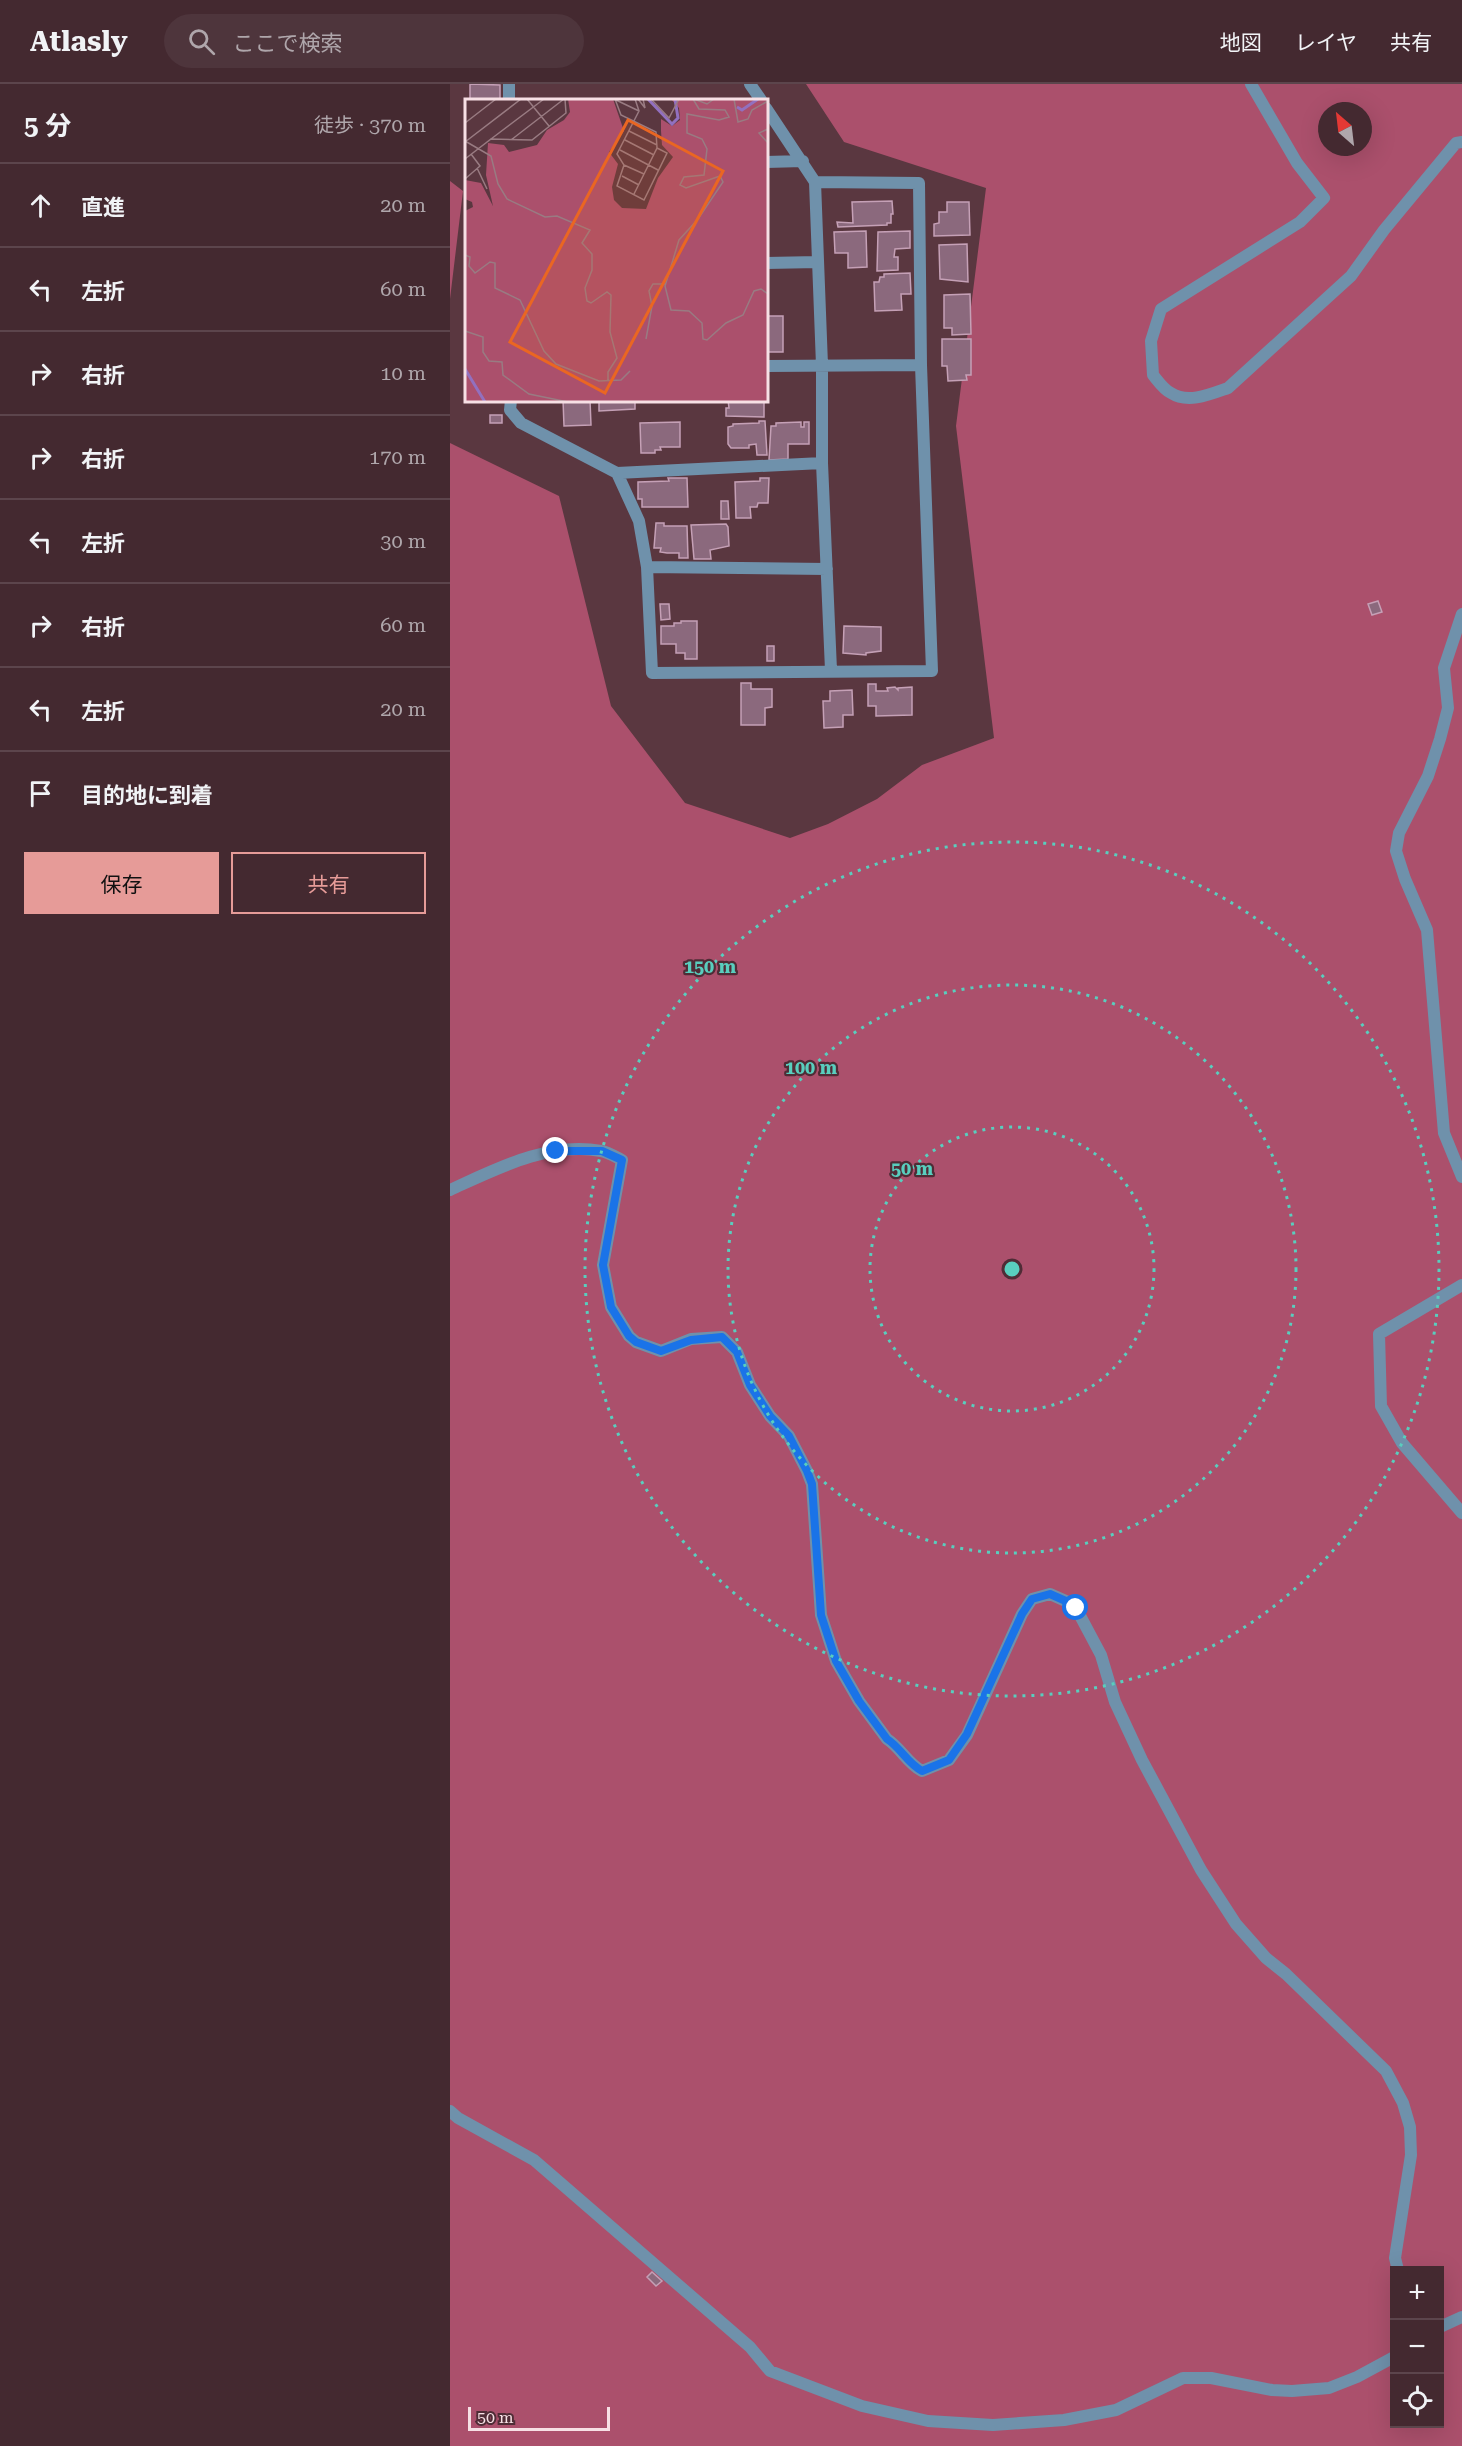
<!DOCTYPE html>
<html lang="ja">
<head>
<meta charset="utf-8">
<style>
	:root { --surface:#442930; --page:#4e353c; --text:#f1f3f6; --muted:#afa6ab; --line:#5c454c; --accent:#e69b98 }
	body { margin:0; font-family:"Roboto Serif","Noto Sans JP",serif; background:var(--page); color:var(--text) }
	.controls { position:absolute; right:18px; bottom:18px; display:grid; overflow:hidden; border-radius:0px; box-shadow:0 6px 24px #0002 }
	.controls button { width:54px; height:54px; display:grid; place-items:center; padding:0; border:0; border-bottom:2px solid var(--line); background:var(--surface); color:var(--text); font:30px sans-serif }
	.compass { position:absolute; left:868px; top:18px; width:54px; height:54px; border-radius:50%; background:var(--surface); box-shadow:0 6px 24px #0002; rotate:332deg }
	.scale { position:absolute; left:18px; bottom:15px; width:142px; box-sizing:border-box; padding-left:6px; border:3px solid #f7e0e5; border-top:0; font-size:16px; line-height:21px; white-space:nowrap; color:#f7e0e5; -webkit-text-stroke:4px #4f2c36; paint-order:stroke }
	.stop { position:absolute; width:18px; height:18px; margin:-14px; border:4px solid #1a73e8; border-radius:50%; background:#fff }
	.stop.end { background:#1a73e8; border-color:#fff; box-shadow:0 2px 6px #0008 }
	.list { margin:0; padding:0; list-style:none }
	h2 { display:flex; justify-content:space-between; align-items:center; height:78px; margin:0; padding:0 24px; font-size:26px }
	h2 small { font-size:20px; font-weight:400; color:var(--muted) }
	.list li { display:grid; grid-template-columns:39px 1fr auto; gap:18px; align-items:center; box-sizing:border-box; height:84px; padding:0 24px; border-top:2px solid var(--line) }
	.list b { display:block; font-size:22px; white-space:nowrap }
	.list em { font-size:20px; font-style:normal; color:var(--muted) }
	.actions { display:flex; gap:12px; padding:18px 24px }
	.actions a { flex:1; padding:14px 0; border:2px solid var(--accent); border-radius:0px; text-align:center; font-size:21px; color:var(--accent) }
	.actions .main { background:var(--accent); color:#111 }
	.icon { flex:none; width:33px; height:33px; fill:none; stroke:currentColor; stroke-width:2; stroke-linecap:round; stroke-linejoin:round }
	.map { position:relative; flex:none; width:1012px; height:2362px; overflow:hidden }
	header { display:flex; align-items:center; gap:36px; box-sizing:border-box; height:84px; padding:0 30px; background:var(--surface); border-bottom:2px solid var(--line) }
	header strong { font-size:28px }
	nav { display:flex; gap:33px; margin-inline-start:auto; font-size:21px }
	.search { width:420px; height:54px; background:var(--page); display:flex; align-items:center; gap:15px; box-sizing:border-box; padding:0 21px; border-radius:33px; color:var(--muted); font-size:22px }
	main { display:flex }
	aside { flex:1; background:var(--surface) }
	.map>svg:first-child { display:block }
	.forest { fill:#ab506c; fill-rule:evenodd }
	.building { fill:#8b697d; stroke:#c5a0b6; stroke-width:1.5 }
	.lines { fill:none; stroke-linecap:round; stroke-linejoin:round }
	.street { stroke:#6f91ab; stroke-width:12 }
	.route { stroke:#1a73e8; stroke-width:8 }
	.ring { fill:none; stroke:#59cebe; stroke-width:3; stroke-dasharray:3 6 }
	.inset-river { fill:none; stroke:#9270bf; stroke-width:3 }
	.inset-road { fill:none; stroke:#997b82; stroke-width:1.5 }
	.view { fill:#ea6622; fill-opacity:0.15; stroke:#ea6622; stroke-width:3 }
	.inset-edge { fill:none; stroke:#f7e0e5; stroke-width:3 }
	.centre { fill:#59cebe; stroke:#4f2c36; stroke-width:3 }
	.ring-label { font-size:18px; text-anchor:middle; font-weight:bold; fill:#59cebe; stroke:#4f2c36; stroke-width:4.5; stroke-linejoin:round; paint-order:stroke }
</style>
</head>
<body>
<header>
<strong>Atlasly</strong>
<div class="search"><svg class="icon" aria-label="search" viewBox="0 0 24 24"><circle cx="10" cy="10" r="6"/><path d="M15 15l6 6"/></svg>ここで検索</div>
<nav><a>地図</a><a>レイヤ</a><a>共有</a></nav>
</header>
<main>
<aside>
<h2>5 分<small>徒歩 · 370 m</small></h2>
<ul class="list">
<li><svg class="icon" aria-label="ahead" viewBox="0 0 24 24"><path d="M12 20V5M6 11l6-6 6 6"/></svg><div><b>直進</b></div><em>20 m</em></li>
<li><svg class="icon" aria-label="left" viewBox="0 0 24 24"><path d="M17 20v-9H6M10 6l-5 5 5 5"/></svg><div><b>左折</b></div><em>60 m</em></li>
<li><svg class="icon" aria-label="right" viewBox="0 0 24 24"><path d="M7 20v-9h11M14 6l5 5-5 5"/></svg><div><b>右折</b></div><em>10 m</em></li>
<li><svg class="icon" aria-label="right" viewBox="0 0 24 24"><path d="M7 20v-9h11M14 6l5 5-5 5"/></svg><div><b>右折</b></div><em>170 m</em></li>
<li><svg class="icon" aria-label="left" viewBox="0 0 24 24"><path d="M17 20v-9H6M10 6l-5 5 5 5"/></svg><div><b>左折</b></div><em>30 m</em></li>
<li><svg class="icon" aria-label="right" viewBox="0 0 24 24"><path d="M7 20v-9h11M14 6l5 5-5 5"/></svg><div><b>右折</b></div><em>60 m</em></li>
<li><svg class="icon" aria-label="left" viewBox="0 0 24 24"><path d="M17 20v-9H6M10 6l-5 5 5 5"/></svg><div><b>左折</b></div><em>20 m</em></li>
<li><svg class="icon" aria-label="arrive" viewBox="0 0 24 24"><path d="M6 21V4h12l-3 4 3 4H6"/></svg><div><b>目的地に到着</b></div></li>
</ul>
<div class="actions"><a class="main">保存</a><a>共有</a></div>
</aside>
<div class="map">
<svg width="1012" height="2362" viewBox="0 0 1012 2362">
	<rect width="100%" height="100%" fill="#5a3740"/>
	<path class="forest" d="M356 0H1012V2362H0V359L109 412 161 622 235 719 340 754 378 740 427 715 472 681 544 654 506 342 536 104 394 58ZM877 27H913V63H877ZM944 2186H990V2340H944Z
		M0 97 13 107 0 215Z"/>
	<path class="building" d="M20 0 50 1V15L20 16Z
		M442 117 443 130H441V139H437V141L388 143 387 138 403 139 402 118Z
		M497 118H519L520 151 484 152V140L489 139V128H497Z
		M416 147 417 183 398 184V169H385L384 148Z
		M460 147V164L445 165 444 173H448V186L427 187 428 148Z
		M517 160 518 198 490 195 489 161Z
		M460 189 461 210H451L452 226 425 227 424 198H429L430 193H434V190Z
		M520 210 521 250 502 251V244H494V211Z
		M316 232H333V268H316Z
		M492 255H521V291H516L517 296 498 297 497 282H492Z
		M113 316H140L141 341 114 342Z
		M149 316H185V325L149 327Z
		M278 316 314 317V333L276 332V324H279Z
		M40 331H52V339H40Z
		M309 337H315L317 371H307L306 360 299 361V364H281L278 360V343L283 342V340L309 339Z
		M230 338V363H210L211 366H205V369H191L190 339Z
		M351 338V343H354V338H359V360H338V375L319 376 321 342H326V339Z
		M218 394H237L238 423H192V415H188V398L219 397Z
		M310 394H319L318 419H308L307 423H300L301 434H286L285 398 310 397Z
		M271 417H278L279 435H271Z
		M206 439H214V442H237L238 474H229V469H217L210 468 211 464H204Z
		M276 440 278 443 279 462 260 466 261 475H244L241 441Z
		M928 517 932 528 922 531 918 520Z
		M210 520H219L220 535 211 536Z
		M231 537H247V575H235V569H226V560H211V542H224V539H231Z
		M394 542 431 543V567L416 569V571L393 569Z
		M317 562H324V577H317Z
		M291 599H301V605H322V623L315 624V641H291Z
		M418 600H426V607H438L437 604 445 603 448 606V604L462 603V631L426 632V622H418Z
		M402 606 403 631H393V643L374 644 373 617H380V607Z
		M202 2188 212 2197 206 2202 197 2193Z"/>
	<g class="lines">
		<path class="street" d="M59 0V16
			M300 0 311 16
			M801 0 847 79 874 114 850 138 711 225 701 257 703 291C708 297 714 306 721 309 738 320 761 310 778 304L901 192 934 146 1006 59 1012 58
			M316 24 365 98 372 281V379L381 586
			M316 78 353 77
			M316 179 368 178
			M316 282 471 281
			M61 316 60 326 71 339 167 389 189 437 197 483 202 589 482 587 471 281 469 99 365 98
			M167 389 372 379
			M197 483 377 485
			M1012 530 994 584 998 624 990 655 978 692 949 749 946 767 955 795 977 846 994 1049 1012 1093
			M0 1106C46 1085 99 1057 151 1067 158 1068 166 1073 172 1076L153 1181 161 1223 179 1252 186 1258 211 1267 241 1255 272 1253 287 1268 300 1301 320 1332 339 1352 357 1387 362 1400 371 1531 386 1577 409 1617 437 1655C451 1664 457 1679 472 1687L499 1676 517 1651 572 1530 582 1515 600 1510 618 1518 626 1524 651 1571 665 1618 692 1676 751 1786 786 1840 816 1874 836 1890 936 1987 953 2019 960 2043 961 2071 945 2174 948 2186
			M1012 1201 929 1250 931 1322 952 1359 1012 1429
			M0 2027 8 2034 84 2076 300 2263 320 2287 412 2322 478 2337 543 2341 614 2336 666 2326 733 2294H761L822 2306 842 2307 879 2304 907 2293 944 2273
			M990 2243 1012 2233"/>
	</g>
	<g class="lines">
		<path class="route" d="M106 1067H152L172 1076 153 1181 161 1223 179 1252 186 1258 211 1267 241 1256 272 1253 287 1268 300 1301 320 1332 339 1352 357 1387 362 1400 371 1531 386 1577 409 1617 437 1655C451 1664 457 1679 472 1687L499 1676 517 1650 572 1530 582 1515 600 1510 618 1518 626 1524"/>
	</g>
	<g class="ring">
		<circle cx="562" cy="1185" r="142"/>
		<circle cx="562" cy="1185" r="284"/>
		<circle cx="562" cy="1185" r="427"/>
	</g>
	<g transform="translate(15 15)">
		<rect width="303" height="303" fill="#5a3740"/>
		<path d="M103 0H148L159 32 144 53 153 65 147 88 149 101 157 109 181 110 193 79 208 58 197 46 196 32V20L207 27 215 21 214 9 206 0H303V303H0V112L8 108 7 103 0 100V81L16 84 28 107 21 76 23 44 39 46 44 53 72 46 82 31 99 21 105 13Z" fill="#ab506c"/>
		<path class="inset-river" d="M183 0 207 25 213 19 210 0M272 8 277 11 293 0M0 270 20 303"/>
		<path class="inset-road" d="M62 0 84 27M150 0 156 16 191 33 192 49 169 95M170 0 174 12 152 55 159 66 152 87 179 101 202 54 192 49M173 0 180 9 178 0M186 0 204 19 214 0M228 0 234 10 260 11 264 18 254 21 222 15V34L237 40 242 50 239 76 219 78 215 86 221 89 255 77 258 83 233 120 214 141 200 187 206 211 224 212 237 224 238 240 242 241 261 224 278 216 289 192 296 190 303 195M229 0 242 5 249 0M269 0 273 23 283 20 287 11 303 2M151 1 174 12M0 24 31 0M303 30 294 34 303 44M164 32 192 46M26 40 79 0M46 41 99 0M160 41 189 56M0 42 26 57 33 85 42 100 80 118 92 117 125 131 117 144 127 155V171L120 189 122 202 126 204 142 193 146 196 145 233 152 259 143 273V282M0 43 56 0M155 51 193 71M0 60 26 40 67 41 101 14 100 0M159 66 179 75M12 69 22 90M157 77 174 86M0 80 15 67 6 55M0 156 5 158 4 167 10 174 25 163 30 164V189L55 201 79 252 91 265 134 282 156 281 165 272M0 232 18 238V253L24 262 37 263 38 276 64 295 103 303M181 240 187 207 184 192 188 185H201"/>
		<path class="view" d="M163 21 258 72 140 294 45 243Z"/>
		<rect width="303" height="303" class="inset-edge"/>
	</g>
	<circle cx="562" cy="1185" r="9" class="centre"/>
	<g class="ring-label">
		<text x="260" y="889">150 m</text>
		<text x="361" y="990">100 m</text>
		<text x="462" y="1091">50 m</text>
	</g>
</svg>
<div class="controls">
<button>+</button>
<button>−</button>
<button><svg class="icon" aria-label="locate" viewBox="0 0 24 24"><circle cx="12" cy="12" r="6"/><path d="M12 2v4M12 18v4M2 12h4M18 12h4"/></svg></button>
</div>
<svg class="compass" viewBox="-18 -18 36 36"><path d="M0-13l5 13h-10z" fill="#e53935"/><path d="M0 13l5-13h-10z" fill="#afa6ab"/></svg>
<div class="scale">50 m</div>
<div class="stop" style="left:626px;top:1524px"></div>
<div class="stop end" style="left:106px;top:1067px"></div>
</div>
</main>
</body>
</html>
